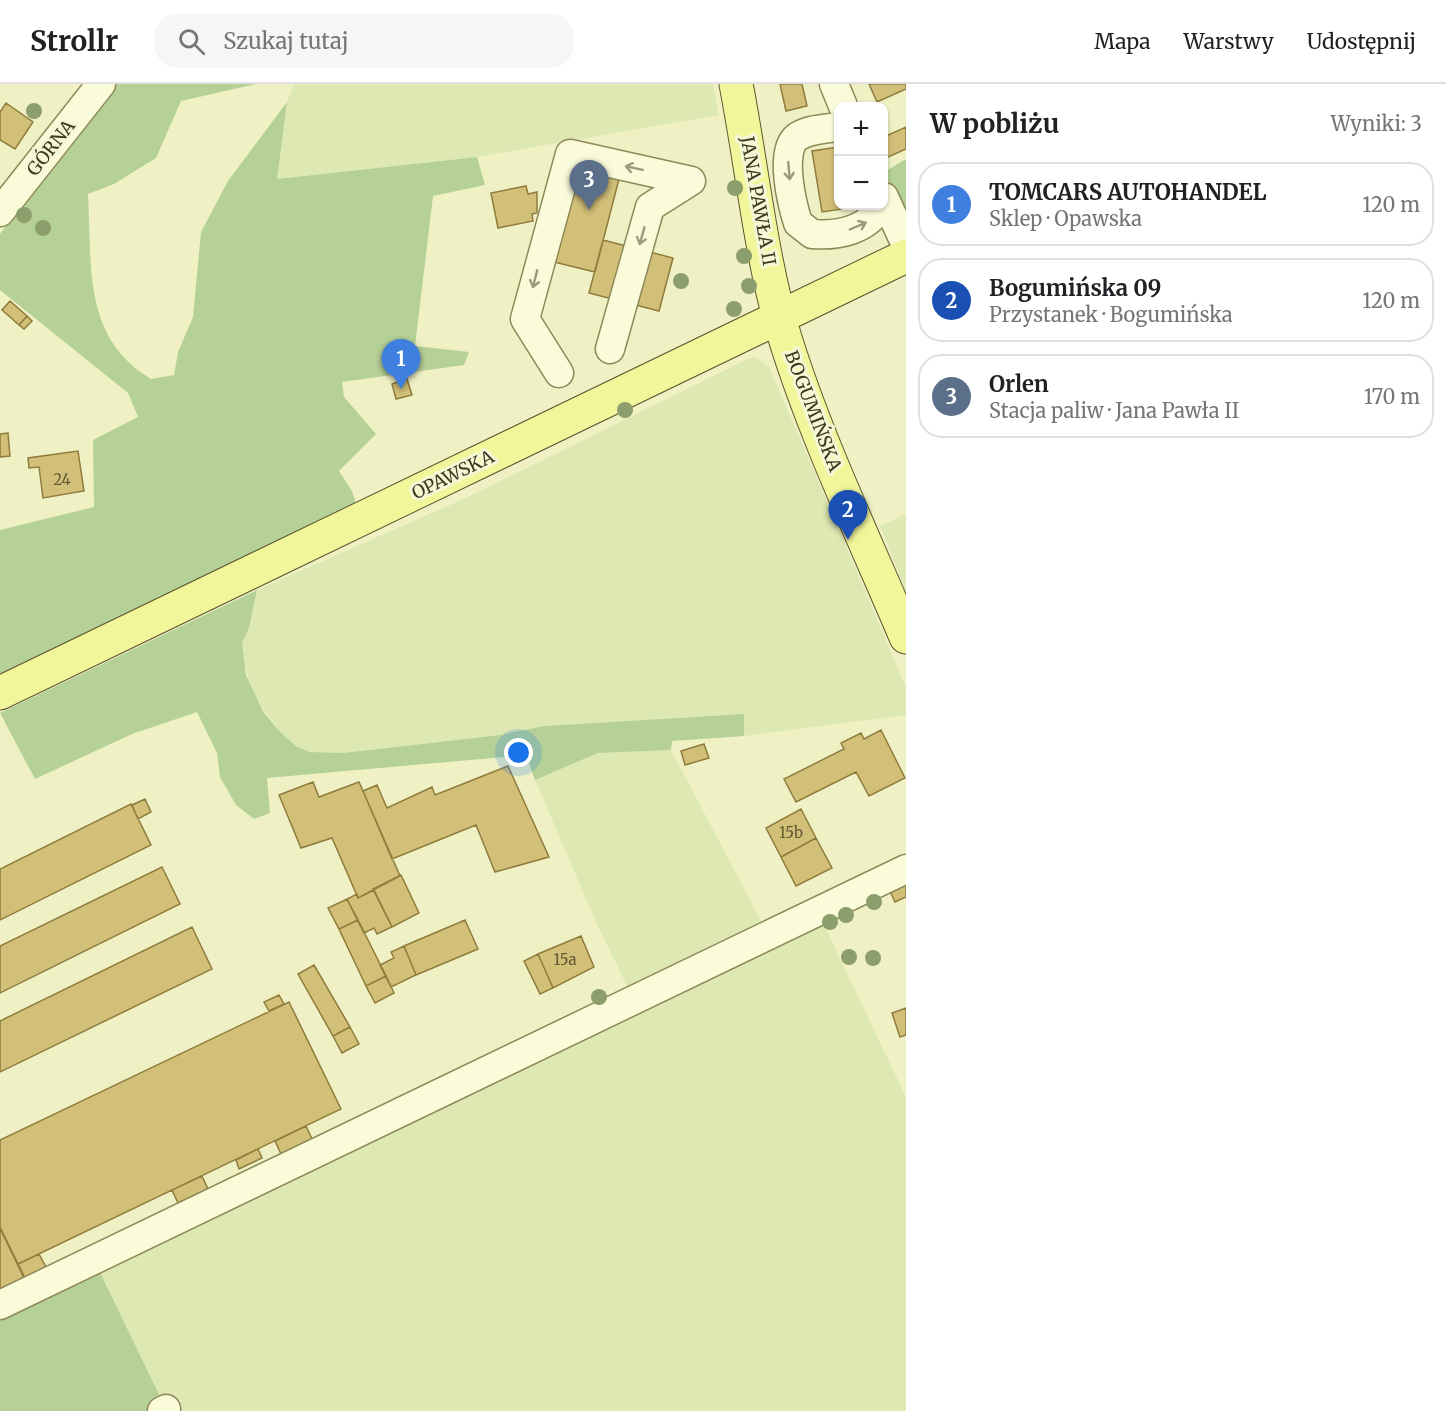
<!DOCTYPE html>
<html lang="pl">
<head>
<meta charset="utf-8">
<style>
	:root { --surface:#fff; --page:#f6f6f6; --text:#202124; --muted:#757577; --line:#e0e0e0; --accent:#1a73e8 }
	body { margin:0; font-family:Merriweather,serif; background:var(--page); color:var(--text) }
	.controls { position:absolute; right:18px; top:18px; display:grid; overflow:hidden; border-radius:12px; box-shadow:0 2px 4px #0004 }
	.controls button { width:54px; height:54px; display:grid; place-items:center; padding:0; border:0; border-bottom:2px solid var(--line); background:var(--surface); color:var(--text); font:30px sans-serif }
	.you { position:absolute; left:519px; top:669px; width:21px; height:21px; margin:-15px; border:4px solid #fff; border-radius:50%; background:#1a73e8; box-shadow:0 0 0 9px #1a73e833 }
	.badge { display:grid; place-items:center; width:39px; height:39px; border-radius:50%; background:var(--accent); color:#fff; font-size:20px; font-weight:700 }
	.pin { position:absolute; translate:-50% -50px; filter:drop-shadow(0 2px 3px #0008) }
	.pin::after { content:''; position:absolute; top:32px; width:21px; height:18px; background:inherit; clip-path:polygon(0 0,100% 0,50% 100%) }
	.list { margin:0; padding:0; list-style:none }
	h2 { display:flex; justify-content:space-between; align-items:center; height:78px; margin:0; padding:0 24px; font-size:26px }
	h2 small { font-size:20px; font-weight:400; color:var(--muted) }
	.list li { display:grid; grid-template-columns:39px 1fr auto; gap:18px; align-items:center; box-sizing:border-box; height:84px; margin:0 12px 12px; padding:0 12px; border:2px solid var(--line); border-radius:24px }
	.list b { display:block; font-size:22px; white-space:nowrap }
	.list p { margin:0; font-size:20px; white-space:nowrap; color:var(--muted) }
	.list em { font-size:20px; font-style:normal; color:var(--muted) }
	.icon { flex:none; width:33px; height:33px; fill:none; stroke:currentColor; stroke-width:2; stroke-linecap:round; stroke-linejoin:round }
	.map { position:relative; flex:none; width:906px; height:1327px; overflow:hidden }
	header { display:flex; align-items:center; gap:36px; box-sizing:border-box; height:84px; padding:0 30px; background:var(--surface); border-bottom:2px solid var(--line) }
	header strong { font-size:28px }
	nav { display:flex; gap:33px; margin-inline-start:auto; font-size:21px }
	.search { width:420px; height:54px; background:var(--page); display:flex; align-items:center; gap:15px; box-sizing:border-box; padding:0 21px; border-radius:24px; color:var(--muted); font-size:22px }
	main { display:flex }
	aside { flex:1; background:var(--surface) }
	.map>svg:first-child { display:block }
	.farmland { fill:#dde8b2 }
	.green { fill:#b5d198 }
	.building { fill:#d2bf78; stroke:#8f7c3d; stroke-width:1.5 }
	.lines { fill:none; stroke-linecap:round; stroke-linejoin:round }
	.minor-casing { stroke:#8e8959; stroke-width:31 }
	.major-casing { stroke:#5c542e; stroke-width:35 }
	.minor { stroke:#f9fbd9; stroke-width:28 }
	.major { stroke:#f2f69b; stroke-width:33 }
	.tree { fill:#8b9e6c }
	.oneway { stroke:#9b9a7c }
	.labels { text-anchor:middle; stroke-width:6; stroke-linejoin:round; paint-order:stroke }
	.number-label { font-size:15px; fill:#625a34 }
	.street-label { font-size:18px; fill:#3d391e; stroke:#f5f8d6 }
</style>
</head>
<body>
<header>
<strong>Strollr</strong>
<div class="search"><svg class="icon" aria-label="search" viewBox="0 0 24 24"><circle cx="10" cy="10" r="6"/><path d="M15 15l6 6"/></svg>Szukaj tutaj</div>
<nav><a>Mapa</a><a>Warstwy</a><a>Udostępnij</a></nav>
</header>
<main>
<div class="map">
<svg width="906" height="1327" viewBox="0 0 906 1327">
	<rect width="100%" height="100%" fill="#eff1c5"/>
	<path class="farmland" d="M294 0H713L719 31 477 73 276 95 287 18Z
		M754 272 769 283 848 466 906 604V631L744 652 743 630 544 642 500 651 343 669 310 668 297 663 277 645 254 610 242 573V559L249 544 257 506 466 414Z
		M906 430V508L880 442Z
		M671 666 766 846 632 912 595 836 535 696 598 669Z
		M822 837 906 1013V1327H167L96 1180Z"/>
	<path class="green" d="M111 0H256L181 17 156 74 114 100 88 110C92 181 82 254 151 295L174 291 178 268 193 233 201 148 228 97 287 18 277 95 477 73 485 101 433 112 415 262 469 268 464 281 342 298 344 313 376 350 339 387 352 407 357 423 0 598V446L94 423 93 356 138 333 128 309 0 206V150Z
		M906 75V133L884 88Z
		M257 506 249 544 242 559 246 591 263 627 277 645 297 663 310 668 343 669 500 651 544 642 744 630V652L672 657 671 666 598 669 535 696 526 671 267 694 270 729 254 735 236 721 220 693 217 669 197 628 132 650 35 695 0 629Z
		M96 1180 167 1327H0V1227Z"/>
	<path class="building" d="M780 0H802L807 22 786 27Z
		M869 0H906V5L877 18Z
		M6 19 33 38 15 65 0 56V28Z
		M906 43V65L886 74 884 53Z
		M838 63V122H862L822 128 812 67Z
		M578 85 619 95 595 188 554 178Z
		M526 102 528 110 537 108V129L532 130 533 137 498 144 491 109Z
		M603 156 673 174 659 227 589 209Z
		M10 217 27 232 19 241 2 226Z
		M27 232 32 237 24 245 19 241Z
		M407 295 412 311 396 315 392 300Z
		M8 349 10 372 0 373V350Z
		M78 367 84 407 43 414 39 383 29 384 28 374Z
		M881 646 905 694 869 712 856 688 796 718 784 695 844 665 841 659 861 649 864 655Z
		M704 660 709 674 685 681 681 667Z
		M508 682 549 773 495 788 476 741 392 775 363 707 377 701 387 724 432 703 435 711Z
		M313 698 319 713 359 698 400 792 358 814 332 754 301 764 279 711Z
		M145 715 151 728 138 735 132 721Z
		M131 720 151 761 0 836V785Z
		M801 725 816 754 781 773 766 744Z
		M816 754 832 784 796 802 781 773Z
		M162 783 180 820 0 909V862Z
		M401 791 419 829 392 843 373 805Z
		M906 795V813L895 818 888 803Z
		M374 806 392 843 377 850 374 844 364 849 347 815 357 810 358 814Z
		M347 815 358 836 339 845 328 824Z
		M358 836 386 892 366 902 339 845Z
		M465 836 478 865 416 891 404 862Z
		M192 843 212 885 0 988V937Z
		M581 852 594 883 553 904 538 870Z
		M404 862 416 891 391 903 380 881 394 874 391 868Z
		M538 870 553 904 540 910 524 877Z
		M314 881 350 943 333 952 298 890Z
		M386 892 394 909 375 919 366 902Z
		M279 911 284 920 269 927 264 918Z
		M289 918 341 1025 18 1180 0 1143V1056Z
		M906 924V951L900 953 892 929Z
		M350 943 359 960 342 969 333 952Z
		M306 1042 312 1055 281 1070 275 1057Z
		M258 1065 262 1074 239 1085 236 1076Z
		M202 1092 208 1105 178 1119 172 1106Z
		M0 1144 24 1194 0 1205Z
		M39 1170 46 1183 25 1194 18 1180Z"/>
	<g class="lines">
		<g class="minor-casing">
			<path id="minor" d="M834 0 843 22
				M838 43C825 45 809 45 797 53 779 67 792 120 798 139L812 150C839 152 867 146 881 122
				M884 113 906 161
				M0 128 101 0
				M610 265 650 123 691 97
				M559 289 525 235 570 70 691 97
				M0 1221 906 785
				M162 1327 166 1325"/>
		</g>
		<g class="major-casing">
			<path id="major" d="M736 0C752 82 761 175 785 254 816 354 865 456 906 553
				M0 609 906 172"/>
		</g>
		<use href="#minor" class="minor"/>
		<use href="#major" class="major"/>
	</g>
	<g class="tree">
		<circle cx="34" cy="27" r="8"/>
		<circle cx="735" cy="104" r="8"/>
		<circle cx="24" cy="131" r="8"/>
		<circle cx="43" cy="144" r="8"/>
		<circle cx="744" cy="172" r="8"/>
		<circle cx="681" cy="197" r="8"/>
		<circle cx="749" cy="202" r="8"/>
		<circle cx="734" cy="225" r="8"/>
		<circle cx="625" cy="326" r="8"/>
		<circle cx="874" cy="818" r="8"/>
		<circle cx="846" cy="831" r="8"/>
		<circle cx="830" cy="838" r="8"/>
		<circle cx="849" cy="873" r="8"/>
		<circle cx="873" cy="874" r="8"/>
		<circle cx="599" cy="913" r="8"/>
	</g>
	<defs><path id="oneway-shaft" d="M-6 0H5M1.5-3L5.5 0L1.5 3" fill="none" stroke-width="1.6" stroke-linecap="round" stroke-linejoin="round" transform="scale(1.5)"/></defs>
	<g class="oneway">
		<use href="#oneway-shaft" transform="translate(634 84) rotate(-168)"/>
		<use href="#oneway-shaft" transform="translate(789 87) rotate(85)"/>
		<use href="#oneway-shaft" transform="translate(858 142) rotate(-23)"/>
		<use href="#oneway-shaft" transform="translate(642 152) rotate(106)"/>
		<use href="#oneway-shaft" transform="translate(535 195) rotate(104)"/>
	</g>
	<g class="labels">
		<g class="number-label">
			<text x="62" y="401">24</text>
			<text x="791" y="754">15b</text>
			<text x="565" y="881">15a</text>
		</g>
		<g class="street-label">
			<text transform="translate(51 64) rotate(-52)" y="6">GÓRNA</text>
			<text transform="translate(758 117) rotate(80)" y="6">JANA PAWŁA II</text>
			<text transform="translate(813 327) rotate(69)" y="6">BOGUMIŃSKA</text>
			<text transform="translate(453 391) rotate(-26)" y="6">OPAWSKA</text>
		</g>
	</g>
</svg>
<div class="controls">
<button>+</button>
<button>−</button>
</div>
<div class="you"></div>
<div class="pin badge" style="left:401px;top:305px;background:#3f7fe0">1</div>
<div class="pin badge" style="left:848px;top:456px;background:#1a4fb4">2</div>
<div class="pin badge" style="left:589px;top:126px;background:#5c6f8a">3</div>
</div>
<aside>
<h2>W pobliżu<small>Wyniki: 3</small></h2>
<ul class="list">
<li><span class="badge" style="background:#3f7fe0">1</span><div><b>TOMCARS AUTOHANDEL</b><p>Sklep · Opawska</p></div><em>120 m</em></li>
<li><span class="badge" style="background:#1a4fb4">2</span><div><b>Bogumińska 09</b><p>Przystanek · Bogumińska</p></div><em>120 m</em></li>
<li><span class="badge" style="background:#5c6f8a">3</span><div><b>Orlen</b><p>Stacja paliw · Jana Pawła II</p></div><em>170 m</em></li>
</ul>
</aside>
</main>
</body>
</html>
